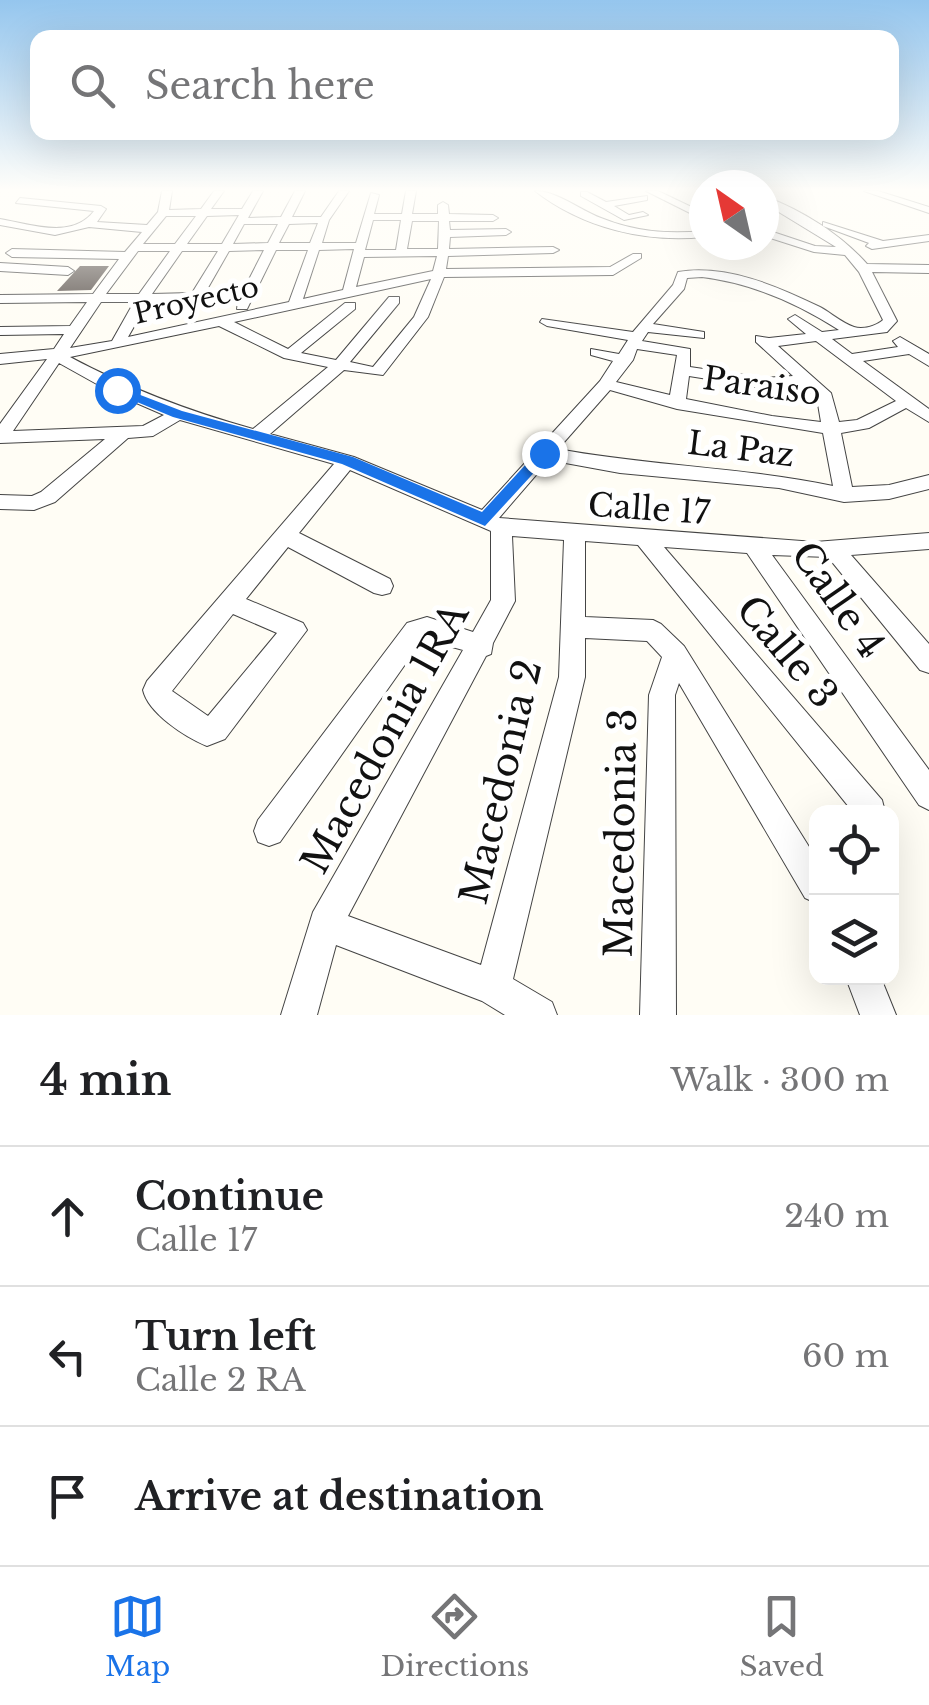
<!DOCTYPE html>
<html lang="en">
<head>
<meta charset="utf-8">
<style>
	:root { --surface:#fff; --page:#f2f2f2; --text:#202124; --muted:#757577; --line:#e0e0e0; --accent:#1a73e8 }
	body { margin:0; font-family:"Libre Baskerville",serif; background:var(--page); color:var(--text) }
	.controls { position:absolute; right:30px; bottom:30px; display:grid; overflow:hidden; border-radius:20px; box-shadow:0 10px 40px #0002 }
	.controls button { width:90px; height:90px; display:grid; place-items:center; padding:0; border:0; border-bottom:2px solid var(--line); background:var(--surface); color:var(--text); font:50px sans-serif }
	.compass { position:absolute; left:689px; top:170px; width:90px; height:90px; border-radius:50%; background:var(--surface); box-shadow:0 10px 40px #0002; rotate:326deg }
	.stop { position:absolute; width:30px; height:30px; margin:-22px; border:8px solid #1a73e8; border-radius:50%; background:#fff }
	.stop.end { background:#1a73e8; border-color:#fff; box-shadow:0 2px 10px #0008 }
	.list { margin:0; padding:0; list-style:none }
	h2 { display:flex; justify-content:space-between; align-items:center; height:130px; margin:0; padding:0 40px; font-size:42px }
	h2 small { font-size:32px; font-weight:400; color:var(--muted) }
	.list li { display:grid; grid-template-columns:65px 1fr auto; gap:30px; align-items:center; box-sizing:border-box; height:140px; padding:0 40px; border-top:2px solid var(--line) }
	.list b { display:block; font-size:38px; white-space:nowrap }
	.list p { margin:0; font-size:32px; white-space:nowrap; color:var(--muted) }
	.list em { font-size:32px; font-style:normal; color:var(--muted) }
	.icon { flex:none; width:55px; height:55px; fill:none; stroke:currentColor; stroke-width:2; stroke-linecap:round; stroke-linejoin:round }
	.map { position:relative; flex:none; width:929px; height:1015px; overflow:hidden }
	.search { position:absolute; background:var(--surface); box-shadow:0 10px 40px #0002; left:30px; right:30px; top:30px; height:110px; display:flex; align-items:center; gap:25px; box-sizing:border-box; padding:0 35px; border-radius:20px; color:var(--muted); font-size:38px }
	.sheet { height:550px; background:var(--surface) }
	nav { display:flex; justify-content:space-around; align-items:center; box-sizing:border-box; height:140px; border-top:2px solid var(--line); background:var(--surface); font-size:28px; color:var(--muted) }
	nav a { display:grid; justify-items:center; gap:5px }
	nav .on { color:var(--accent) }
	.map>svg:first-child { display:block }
	.building { fill:#5a524d }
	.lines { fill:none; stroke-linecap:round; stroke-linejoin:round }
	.minor-casing { stroke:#444; stroke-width:2 }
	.minor { fill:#fff; fill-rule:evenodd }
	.route { fill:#1a73e8 }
	.labels { text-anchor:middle; stroke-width:10; stroke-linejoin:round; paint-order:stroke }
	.far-street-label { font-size:28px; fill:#111; stroke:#fff }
	.street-label { font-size:32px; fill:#111; stroke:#fff }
	.near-street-label { font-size:38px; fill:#111; stroke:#fff }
</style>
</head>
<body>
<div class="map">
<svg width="929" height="1015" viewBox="0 0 929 1015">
	<rect width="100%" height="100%" fill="#fffdf5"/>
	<path class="building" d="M80 266H109L91 290 57 291Z"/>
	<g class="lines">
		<g class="minor-casing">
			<path id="minor" d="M162 191H172L169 210 201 209 214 191H224L211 209H242L253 191H263L248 218 281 217 295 191H305L292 217H321L339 191H349L329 220 322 243H356L371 193 379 195 374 214H402L406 191H416L412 214H438V205L443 202 448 205 449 214 493 215 498 218 493 221H449L450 230 506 229 511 232 506 235 450 237 449 249 553 247 559 250 553 253 448 256 446 269 610 267 633 254H641V258L613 275 444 277 428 317 383 375 344 370 270 434 354 457 482 510 600 381 613 361 591 355V349L619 354 628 340 547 326 540 322 542 319 633 332 673 285 678 272C726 264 777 286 820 307 831 313 842 323 854 327 863 330 876 326 883 320L859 272 845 255 814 252 764 236V229L815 246 836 247 764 203V196C801 210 841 234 867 264L929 265V273L872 272 897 321 887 332 832 339 852 354 898 347 893 341 900 337 929 354V366L909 354 863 361 929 409V422L906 408 869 428 841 433 852 487 889 485 929 475V489L889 499 844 502 779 488 620 473 549 460 499 518 815 542 929 533V549L851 555 929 644V673L920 670 828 557 772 555 929 770V810L919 805 747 553 664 547 882 800 885 812H853L638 545 585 541V617L653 620 661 624 684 646 816 858V903L805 898 679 683 675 695 676 1015H640L649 695 662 657 647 641 585 638V677L513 979 552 1002 557 1015H505L482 1001 336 945 317 1015H281L313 912 463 650 423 639 280 842 269 846 258 842 254 831 258 820 407 623 427 617 473 632 491 600V531L350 470 299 533 390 579 393 586 390 593 382 595 374 593 288 547 246 599 303 623 307 630 225 739 207 746C185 737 148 713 143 690L147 681 334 464 180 420 153 436 128 438 55 502 34 510 0 509V495L32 496 41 492 105 439 0 443V424L47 359 0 364V354L54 349 64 334 0 335V327L70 326 87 302 0 303V295L93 294 119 259 12 257 6 253 12 249 125 252 142 232 89 227 55 235 0 225V219C30 224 72 240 94 211L16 203 20 198 101 206 106 209 97 222 147 225 158 212ZM239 215 222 244H187L207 216ZM166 216H196L175 244H143ZM373 220H401L396 250H365ZM412 221H439L438 249H407ZM318 223 310 243H279L289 224ZM244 224H278L268 243 233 244ZM354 249 343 290 303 299 319 250ZM264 250 242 293H205L229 251ZM276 250H308L289 302 128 337 148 302 187 301 185 305 192 309 201 301H238L237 309H247ZM138 251H170L139 294H106ZM182 251H218L192 293 152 294ZM437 256 433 271 356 287 364 257ZM702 277C751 283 797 303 839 330L822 332 795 315 788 319 806 334 769 338 756 336V342L793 376 764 378 690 367V349L642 341 648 332 704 338V332L653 324 684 289 687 278ZM431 279 414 317 373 367 350 362 399 303V297H389L336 360 301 353 355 309V303H345L288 349 234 322ZM101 302H134L112 341 70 348ZM219 326 284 358 328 367 253 429C188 411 130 389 70 357ZM816 341 896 401 857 420 839 422 831 393 778 346ZM637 349 677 355 670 395 616 382 633 360ZM59 363 111 392 164 415 143 426 13 431ZM689 376 764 388 802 384 817 398 821 422 772 416 686 399ZM610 390 677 409 823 433 833 486C742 467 649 466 558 449ZM512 536 564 540 559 677 481 965 348 916 486 656 491 654 493 643 515 601ZM233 614 277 633 208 716 172 691Z
				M535 191C557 191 580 210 601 218 635 232 668 234 704 231V237C645 243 583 228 535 191Z
				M646 191H658L704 213V220Z
				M864 191H878L929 207V213Z
				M581 192H587L606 202 647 196V200L614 206 629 215 643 212 648 215 624 220 581 196Z
				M823 222 883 241 929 235V241L872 249 866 246 869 243 823 226Z
				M0 263 68 267 74 271 68 275 0 271Z
				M846 978H881L896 1015H860Z"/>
		</g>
		<use href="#minor" class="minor"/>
	</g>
	<linearGradient id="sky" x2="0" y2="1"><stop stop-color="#95c6ee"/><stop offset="0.57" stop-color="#fffefa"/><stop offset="1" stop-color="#fffefa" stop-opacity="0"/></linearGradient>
	<rect width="929" height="333" fill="url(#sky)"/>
	<path class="route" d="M117 386 182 411 353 457 482 512 539 450 552 453 485 526 342 464 173 417 113 392Z"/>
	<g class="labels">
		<g class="far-street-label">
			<text transform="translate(196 300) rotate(-13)" y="10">Proyecto</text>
		</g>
		<g class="street-label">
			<text transform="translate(762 386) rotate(8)" y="11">Paraiso</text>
			<text transform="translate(741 449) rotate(7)" y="11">La Paz</text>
			<text transform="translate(649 509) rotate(4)" y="11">Calle 17</text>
		</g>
		<g class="near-street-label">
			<text transform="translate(838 600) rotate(55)" y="13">Calle 4</text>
			<text transform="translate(787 652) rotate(50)" y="13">Calle 3</text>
			<text transform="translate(385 738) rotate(-61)" y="13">Macedonia 1RA</text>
			<text transform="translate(501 782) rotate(-77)" y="13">Macedonia 2</text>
			<text transform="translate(621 833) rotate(-89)" y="13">Macedonia 3</text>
		</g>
	</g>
</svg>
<div class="controls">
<button><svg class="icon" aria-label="locate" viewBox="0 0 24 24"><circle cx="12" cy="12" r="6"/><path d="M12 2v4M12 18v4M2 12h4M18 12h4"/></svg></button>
<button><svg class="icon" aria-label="layers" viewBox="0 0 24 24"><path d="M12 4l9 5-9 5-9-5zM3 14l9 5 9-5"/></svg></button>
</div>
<svg class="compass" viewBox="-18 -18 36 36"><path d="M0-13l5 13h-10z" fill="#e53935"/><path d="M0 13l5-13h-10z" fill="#757577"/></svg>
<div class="stop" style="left:117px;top:390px"></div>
<div class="stop end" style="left:544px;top:453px"></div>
<div class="search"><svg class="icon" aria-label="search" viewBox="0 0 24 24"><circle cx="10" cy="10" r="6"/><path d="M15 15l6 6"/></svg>Search here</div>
</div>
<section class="sheet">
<h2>4 min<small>Walk · 300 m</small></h2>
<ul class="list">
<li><svg class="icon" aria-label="ahead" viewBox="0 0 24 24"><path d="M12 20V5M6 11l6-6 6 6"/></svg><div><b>Continue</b><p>Calle 17</p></div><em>240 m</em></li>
<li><svg class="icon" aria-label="left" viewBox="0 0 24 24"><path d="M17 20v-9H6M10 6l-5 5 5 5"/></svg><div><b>Turn left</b><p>Calle 2 RA</p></div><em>60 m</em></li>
<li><svg class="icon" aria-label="arrive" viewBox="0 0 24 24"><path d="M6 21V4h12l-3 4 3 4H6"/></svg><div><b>Arrive at destination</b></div></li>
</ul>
</section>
<nav>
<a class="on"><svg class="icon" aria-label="map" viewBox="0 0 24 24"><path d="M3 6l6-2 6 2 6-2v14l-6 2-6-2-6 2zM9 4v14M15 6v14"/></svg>Map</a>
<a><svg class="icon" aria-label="directions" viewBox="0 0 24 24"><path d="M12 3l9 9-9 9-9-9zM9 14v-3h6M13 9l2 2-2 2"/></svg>Directions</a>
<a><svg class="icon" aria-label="saved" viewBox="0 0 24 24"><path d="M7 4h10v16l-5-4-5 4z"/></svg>Saved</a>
</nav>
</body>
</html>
